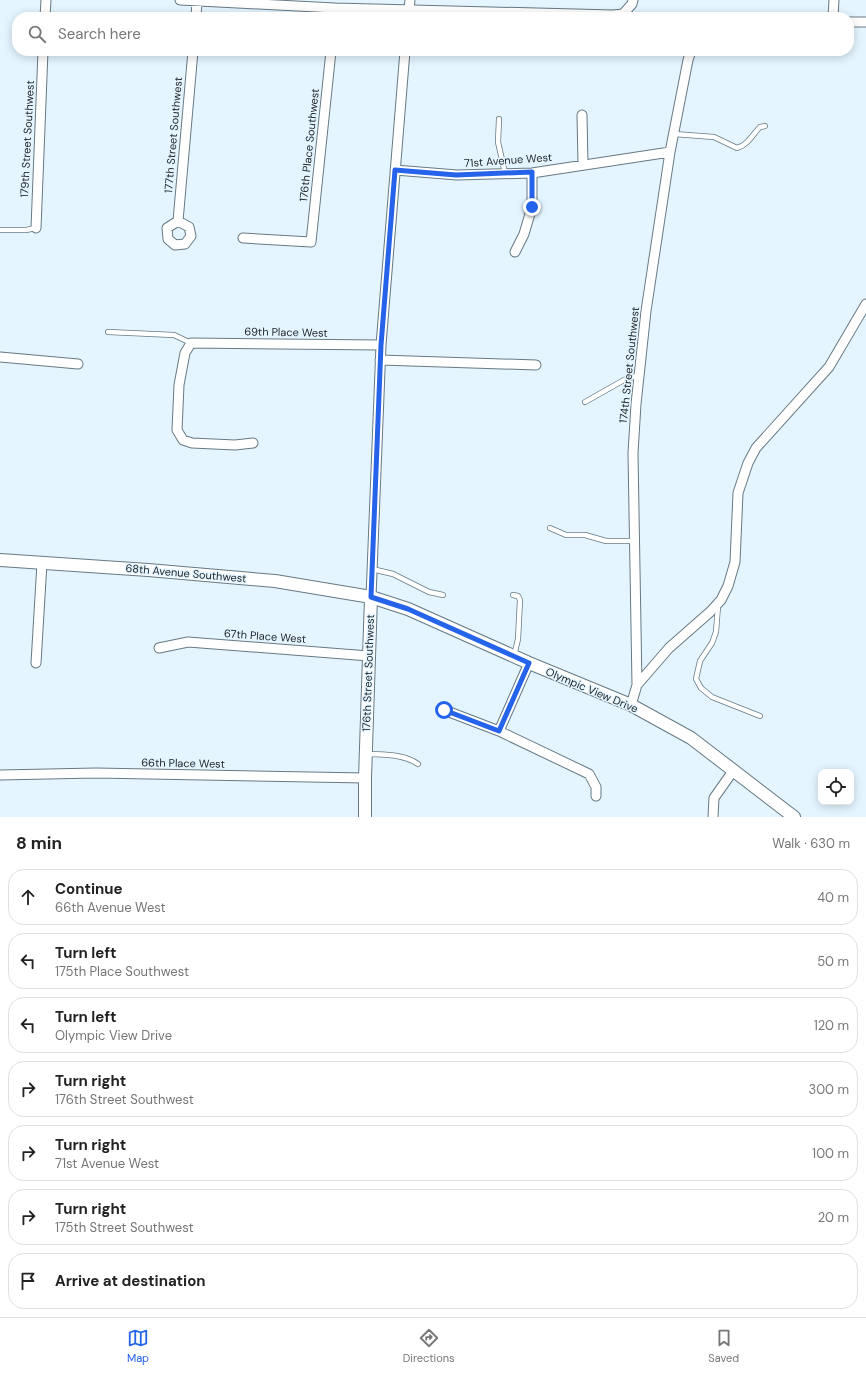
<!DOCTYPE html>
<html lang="en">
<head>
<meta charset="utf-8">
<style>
	:root { --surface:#fff; --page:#f2f2f2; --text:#222; --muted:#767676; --line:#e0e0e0; --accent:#2563eb }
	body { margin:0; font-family:"DM Sans",sans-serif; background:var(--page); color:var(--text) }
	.controls { position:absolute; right:12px; bottom:12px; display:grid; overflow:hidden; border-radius:8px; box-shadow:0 2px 10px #0003 }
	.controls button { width:36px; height:36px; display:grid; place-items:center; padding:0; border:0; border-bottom:1px solid var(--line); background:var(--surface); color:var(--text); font:20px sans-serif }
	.stop { position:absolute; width:12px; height:12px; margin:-9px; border:3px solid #2563eb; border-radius:50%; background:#fff }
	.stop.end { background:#2563eb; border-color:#fff; box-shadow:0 1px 4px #0008 }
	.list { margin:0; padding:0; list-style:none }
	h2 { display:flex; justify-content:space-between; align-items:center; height:52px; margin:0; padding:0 16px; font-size:17px }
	h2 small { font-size:13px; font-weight:400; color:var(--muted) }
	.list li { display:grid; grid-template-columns:26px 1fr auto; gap:12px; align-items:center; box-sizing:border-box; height:56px; margin:0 8px 8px; padding:0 8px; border:1px solid var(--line); border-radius:16px }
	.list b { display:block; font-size:15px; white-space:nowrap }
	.list p { margin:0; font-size:13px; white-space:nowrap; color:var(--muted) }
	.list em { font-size:13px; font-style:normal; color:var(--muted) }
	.icon { flex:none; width:22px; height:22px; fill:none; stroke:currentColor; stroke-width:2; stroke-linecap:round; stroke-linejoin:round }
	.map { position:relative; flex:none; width:866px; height:817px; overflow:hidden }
	.search { position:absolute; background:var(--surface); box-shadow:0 2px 10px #0003; left:12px; right:12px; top:12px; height:44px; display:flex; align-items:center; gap:10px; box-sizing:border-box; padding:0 14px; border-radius:16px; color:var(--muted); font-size:15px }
	.sheet { height:500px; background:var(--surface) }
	nav { display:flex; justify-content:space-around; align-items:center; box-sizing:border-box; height:56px; border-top:1px solid var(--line); background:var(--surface); font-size:11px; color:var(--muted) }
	nav a { display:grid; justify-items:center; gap:2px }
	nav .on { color:var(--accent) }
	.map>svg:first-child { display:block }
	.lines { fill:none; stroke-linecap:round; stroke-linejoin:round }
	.lane-casing { stroke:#667984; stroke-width:6 }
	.street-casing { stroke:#667984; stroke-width:11 }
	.secondary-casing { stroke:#667984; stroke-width:14 }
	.lane { stroke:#fff; stroke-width:4.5 }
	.street { stroke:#fff; stroke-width:9 }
	.secondary { stroke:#fff; stroke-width:12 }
	.route { stroke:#2563eb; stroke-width:5 }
	.labels { text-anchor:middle; stroke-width:3; stroke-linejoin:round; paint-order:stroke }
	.street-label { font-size:11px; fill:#21292d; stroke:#e4f5ff }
</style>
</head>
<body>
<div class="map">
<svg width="866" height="817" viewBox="0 0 866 817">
	<rect width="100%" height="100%" fill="#e4f5ff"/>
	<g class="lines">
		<g class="lane-casing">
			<path id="lane" d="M499 119 498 142 505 173
				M674 134 714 137 737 148C748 145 753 134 760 127L765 126
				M0 230H26L36 228
				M108 332 174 335 191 343
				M585 402 624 380 639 375
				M550 528 566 535H585L606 541H635
				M372 569 393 574 429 592 443 595
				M513 595 518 596 520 600 518 639 514 656
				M718 606 716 632 712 643 700 661 696 679 701 688 712 697 760 716
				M367 754C385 755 404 754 418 764"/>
		</g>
		<g class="street-casing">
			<path id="street" d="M180 0 335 8 613 15 623 14 632 4 633 0
				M45 17 46 0
				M196 17 197 1
				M408 17 410 0
				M833 17 834 0
				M849 22H866
				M582 115 583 164
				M395 170 457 175 532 173 670 152
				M178 221 193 51
				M178 221 189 227 191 236 185 244 175 245 168 239 167 228Z
				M36 228 43 51
				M243 238 311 242 331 51
				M515 252 524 234 532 207V173
				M0 357 78 364
				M380 360 536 365
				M253 443 235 445 192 443 183 440 177 430 179 385 185 353 191 343 381 345
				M371 597 381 345 405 51
				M159 648 188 642 369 656
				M36 663 42 563
				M637 685 633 453 636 404 646 311 670 152 688 60 691 51
				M631 705 637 685 669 648 710 612 721 600 728 586 735 562 738 493 748 463 756 448 829 367 866 304
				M444 710 499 731 589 774 596 787V796
				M499 731 529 663
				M0 775 96 773 365 778
				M713 817 714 798 733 771"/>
		</g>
		<g class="secondary-casing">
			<path id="secondary" d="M0 560 148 570 275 581 371 597 408 609 529 663 631 705 691 738 794 817
				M365 817V778L371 597"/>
		</g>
		<use href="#lane" class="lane"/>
		<use href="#street" class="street"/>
		<use href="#secondary" class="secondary"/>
	</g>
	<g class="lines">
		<path class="route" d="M444 710 499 731 529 663 408 609 371 597 381 345 395 170 456 175 532 172V207"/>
	</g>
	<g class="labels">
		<g class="street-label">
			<text transform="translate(173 135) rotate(-85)" y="4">177th Street Southwest</text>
			<text transform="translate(27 139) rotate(-87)" y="4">179th Street Southwest</text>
			<text transform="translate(309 145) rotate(-84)" y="4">176th Place Southwest</text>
			<text transform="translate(508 160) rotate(-4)" y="4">71st Avenue West</text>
			<text transform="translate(286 332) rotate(1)" y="4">69th Place West</text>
			<text transform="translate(629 365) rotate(-84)" y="4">174th Street Southwest</text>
			<text transform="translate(186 573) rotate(5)" y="4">68th Avenue Southwest</text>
			<text transform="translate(265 636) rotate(4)" y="4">67th Place West</text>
			<text transform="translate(368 673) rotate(-88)" y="4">176th Street Southwest</text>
			<text transform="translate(592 690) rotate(23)" y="4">Olympic View Drive</text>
			<text transform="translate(183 763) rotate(1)" y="4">66th Place West</text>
		</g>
	</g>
</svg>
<div class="controls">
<button><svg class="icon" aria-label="locate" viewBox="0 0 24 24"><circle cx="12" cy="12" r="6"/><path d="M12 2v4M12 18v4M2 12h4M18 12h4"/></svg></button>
</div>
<div class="stop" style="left:444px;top:710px"></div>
<div class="stop end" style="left:532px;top:207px"></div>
<div class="search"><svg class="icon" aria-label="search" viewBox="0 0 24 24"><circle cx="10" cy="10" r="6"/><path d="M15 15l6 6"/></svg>Search here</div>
</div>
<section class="sheet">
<h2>8 min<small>Walk · 630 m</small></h2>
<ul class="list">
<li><svg class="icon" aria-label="ahead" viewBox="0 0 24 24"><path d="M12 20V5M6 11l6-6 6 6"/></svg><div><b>Continue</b><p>66th Avenue West</p></div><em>40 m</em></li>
<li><svg class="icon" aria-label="left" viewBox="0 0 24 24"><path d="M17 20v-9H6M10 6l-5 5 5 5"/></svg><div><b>Turn left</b><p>175th Place Southwest</p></div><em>50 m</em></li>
<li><svg class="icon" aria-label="left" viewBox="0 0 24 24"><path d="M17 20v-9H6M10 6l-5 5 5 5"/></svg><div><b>Turn left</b><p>Olympic View Drive</p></div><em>120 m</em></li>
<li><svg class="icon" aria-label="right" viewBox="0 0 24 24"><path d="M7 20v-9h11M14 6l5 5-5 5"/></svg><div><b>Turn right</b><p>176th Street Southwest</p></div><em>300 m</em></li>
<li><svg class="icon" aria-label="right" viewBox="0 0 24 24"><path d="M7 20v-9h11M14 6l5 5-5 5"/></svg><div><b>Turn right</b><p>71st Avenue West</p></div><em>100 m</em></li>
<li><svg class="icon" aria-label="right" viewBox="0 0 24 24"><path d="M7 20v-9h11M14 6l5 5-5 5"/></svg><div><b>Turn right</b><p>175th Street Southwest</p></div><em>20 m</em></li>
<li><svg class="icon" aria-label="arrive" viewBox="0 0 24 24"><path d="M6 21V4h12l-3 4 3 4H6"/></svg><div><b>Arrive at destination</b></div></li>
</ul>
</section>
<nav>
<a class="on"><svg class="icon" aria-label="map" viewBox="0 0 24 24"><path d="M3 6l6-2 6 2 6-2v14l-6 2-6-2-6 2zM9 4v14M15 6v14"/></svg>Map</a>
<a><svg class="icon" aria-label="directions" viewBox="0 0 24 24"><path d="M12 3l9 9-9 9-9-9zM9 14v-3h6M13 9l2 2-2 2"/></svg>Directions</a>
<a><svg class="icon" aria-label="saved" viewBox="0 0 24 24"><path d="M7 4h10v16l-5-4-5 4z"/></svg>Saved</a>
</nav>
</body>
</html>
